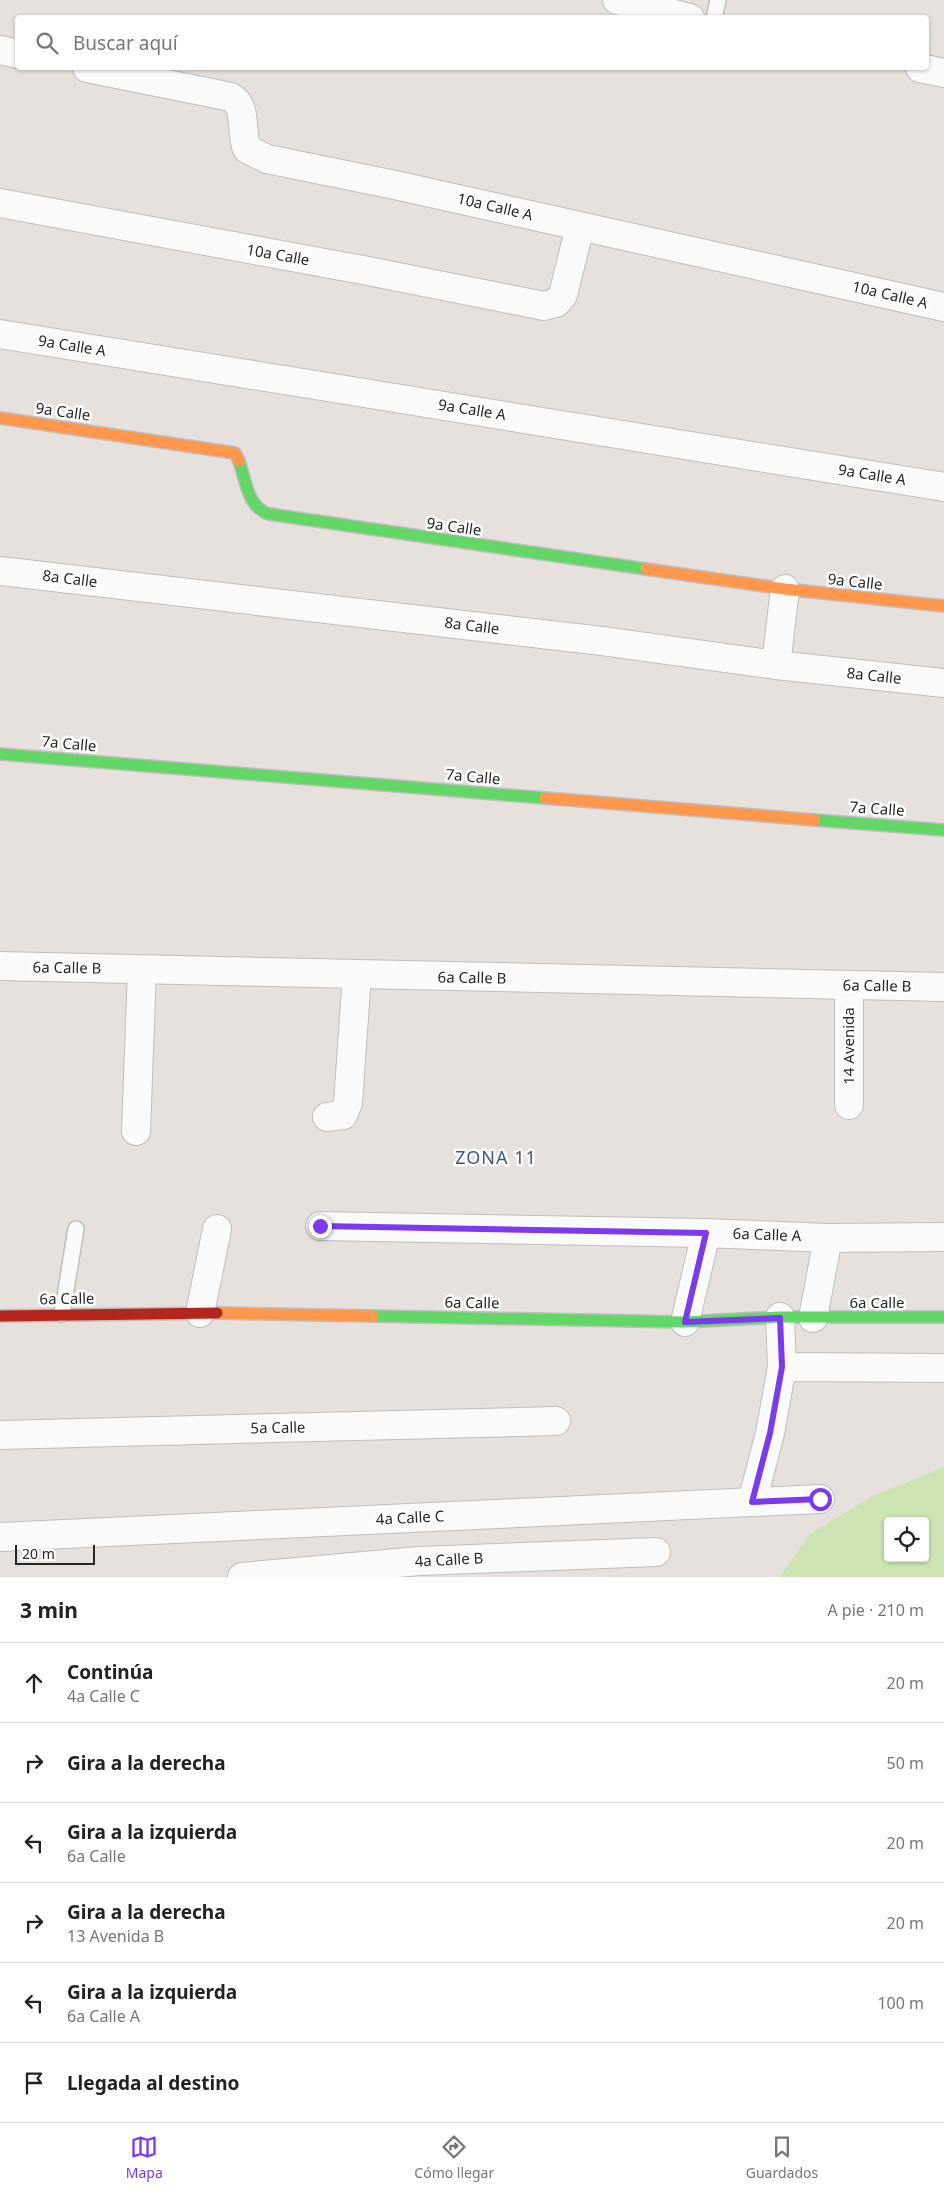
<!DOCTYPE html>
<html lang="es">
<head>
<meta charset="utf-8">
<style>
	:root { --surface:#fff; --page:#f6f6f6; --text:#222; --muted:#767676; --line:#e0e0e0; --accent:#7c3aed }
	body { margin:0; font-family:"Noto Sans",sans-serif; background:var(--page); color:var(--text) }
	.controls { position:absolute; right:15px; bottom:15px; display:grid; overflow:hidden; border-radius:5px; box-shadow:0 1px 4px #0004 }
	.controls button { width:45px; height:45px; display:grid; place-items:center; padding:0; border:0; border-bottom:1px solid var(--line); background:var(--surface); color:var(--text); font:25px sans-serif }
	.scale { position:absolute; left:15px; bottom:12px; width:80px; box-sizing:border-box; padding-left:5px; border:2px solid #272727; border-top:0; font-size:14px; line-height:18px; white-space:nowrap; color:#272727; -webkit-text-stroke:4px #fff; paint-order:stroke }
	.stop { position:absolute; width:15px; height:15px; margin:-11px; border:4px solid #7c3aed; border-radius:50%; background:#fff }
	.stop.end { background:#7c3aed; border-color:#fff; box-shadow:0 1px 5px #0008 }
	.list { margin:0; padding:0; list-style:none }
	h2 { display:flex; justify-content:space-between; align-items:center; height:65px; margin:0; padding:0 20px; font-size:21px }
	h2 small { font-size:16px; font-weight:400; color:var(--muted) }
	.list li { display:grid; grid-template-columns:32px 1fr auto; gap:15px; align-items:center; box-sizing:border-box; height:80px; padding:0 20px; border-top:1px solid var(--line) }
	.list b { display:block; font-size:19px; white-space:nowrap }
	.list p { margin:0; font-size:16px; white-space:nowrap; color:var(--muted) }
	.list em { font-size:16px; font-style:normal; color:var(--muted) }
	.icon { flex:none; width:28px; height:28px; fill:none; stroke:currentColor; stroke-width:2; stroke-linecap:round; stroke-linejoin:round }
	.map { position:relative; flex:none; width:944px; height:1577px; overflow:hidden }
	.search { position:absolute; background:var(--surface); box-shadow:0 1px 4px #0004; left:15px; right:15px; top:15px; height:55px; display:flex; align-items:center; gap:12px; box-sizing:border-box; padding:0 18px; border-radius:5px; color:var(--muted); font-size:19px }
	.sheet { height:545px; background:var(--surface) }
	nav { display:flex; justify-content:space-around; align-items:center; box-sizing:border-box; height:70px; border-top:1px solid var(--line); background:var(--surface); font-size:14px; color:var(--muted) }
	nav a { display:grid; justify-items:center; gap:2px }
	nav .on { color:var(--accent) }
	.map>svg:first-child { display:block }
	.green { fill:#cbe4b2; fill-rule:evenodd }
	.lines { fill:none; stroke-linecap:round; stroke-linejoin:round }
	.lane-casing { stroke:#bfbebe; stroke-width:18 }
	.street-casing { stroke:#bfbebe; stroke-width:30 }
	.fast-casing { stroke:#bfbebe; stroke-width:14 }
	.slow-casing { stroke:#bfbebe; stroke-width:14 }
	.jam-casing { stroke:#bfbebe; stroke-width:14 }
	.lane { stroke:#fbfafa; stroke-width:15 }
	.street { stroke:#fbfafa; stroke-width:28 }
	.fast { stroke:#63d668; stroke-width:11 }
	.slow { stroke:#ff974d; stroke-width:11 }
	.jam { stroke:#b3261e; stroke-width:11 }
	.route { stroke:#7c3aed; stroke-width:6 }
	.labels { text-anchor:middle; stroke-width:5; stroke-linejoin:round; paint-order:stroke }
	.street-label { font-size:15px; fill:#272727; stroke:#fff }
	.quarter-label { font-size:18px; letter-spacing:1px; fill:#46547a; stroke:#fff }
</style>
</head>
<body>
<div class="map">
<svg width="944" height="1577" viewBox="0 0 944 1577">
	<rect width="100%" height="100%" fill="#e6e1dc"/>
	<path class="green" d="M944 1467V1577H780L810 1534 871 1497ZM888 1521H925V1558H888Z"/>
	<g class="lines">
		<g class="lane-casing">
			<path id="lane" d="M714 18 718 0
				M62 1314 76 1229"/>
		</g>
		<g class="street-casing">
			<path id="street" d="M617 0 690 18
				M0 50 18 54
				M87 68 231 97C248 106 240 133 247 149L267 159 395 185 944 307
				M920 68 944 73
				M0 203 368 271 544 306 556 303 563 295 580 226
				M0 334 944 487
				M0 571 602 641 776 665 944 683
				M776 665 785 589
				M0 966 944 987
				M849 986V1105
				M327 1117 343 1115 348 1103 357 975
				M136 1131 142 970
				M320 1226 706 1233 828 1238 944 1237
				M200 1313 217 1229
				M813 1318 828 1238
				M685 1322 706 1233
				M782 1367 944 1368
				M0 1435 556 1421
				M752 1502 770 1433 782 1367 780 1317
				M0 1537 820 1499
				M242 1577 419 1561 656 1552"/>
		</g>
		<g class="fast-casing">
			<path id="fast" d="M239 461C246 480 247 507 269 514L646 569
				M0 754 545 798
				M815 820 944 830
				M373 1316 685 1322 780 1317H944"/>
		</g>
		<g class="slow-casing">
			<path id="slow" d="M0 418 235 453 239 461
				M646 569 785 589 944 606
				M545 798 815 820
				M217 1313 373 1316"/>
		</g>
		<g class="jam-casing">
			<path id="jam" d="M0 1316 217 1313"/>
		</g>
		<use href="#lane" class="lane"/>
		<use href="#street" class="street"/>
		<use href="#fast" class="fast"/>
		<use href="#slow" class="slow"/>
		<use href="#jam" class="jam"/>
	</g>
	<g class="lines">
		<path class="route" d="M320 1226 706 1233 685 1322 780 1318 782 1367 770 1433 752 1502 820 1499"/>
	</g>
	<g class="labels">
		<g class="street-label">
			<text transform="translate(495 207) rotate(13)" y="5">10a Calle A</text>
			<text transform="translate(278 255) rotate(10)" y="5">10a Calle</text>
			<text transform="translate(890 295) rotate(13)" y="5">10a Calle A</text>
			<text transform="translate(72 346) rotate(9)" y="5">9a Calle A</text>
			<text transform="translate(472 410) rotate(9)" y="5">9a Calle A</text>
			<text transform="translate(63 412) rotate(8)" y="5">9a Calle</text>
			<text transform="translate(872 475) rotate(9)" y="5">9a Calle A</text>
			<text transform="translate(454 527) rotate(8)" y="5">9a Calle</text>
			<text transform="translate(70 579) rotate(7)" y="5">8a Calle</text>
			<text transform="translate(855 582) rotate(6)" y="5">9a Calle</text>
			<text transform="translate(472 626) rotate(7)" y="5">8a Calle</text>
			<text transform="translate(874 676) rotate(6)" y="5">8a Calle</text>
			<text transform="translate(69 744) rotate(5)" y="5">7a Calle</text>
			<text transform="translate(473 777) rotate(5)" y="5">7a Calle</text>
			<text transform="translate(877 809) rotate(4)" y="5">7a Calle</text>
			<text transform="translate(67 968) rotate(1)" y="5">6a Calle B</text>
			<text transform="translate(472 978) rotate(1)" y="5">6a Calle B</text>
			<text transform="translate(877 986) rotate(1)" y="5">6a Calle B</text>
			<text transform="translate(849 1046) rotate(-90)" y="5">14 Avenida</text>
			<text transform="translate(767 1235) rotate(2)" y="5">6a Calle A</text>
			<text transform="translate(67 1299) rotate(-1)" y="5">6a Calle</text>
			<text transform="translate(472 1303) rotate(1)" y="5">6a Calle</text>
			<text x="877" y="1308">6a Calle</text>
			<text transform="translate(278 1428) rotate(-1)" y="5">5a Calle</text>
			<text transform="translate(410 1518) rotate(-3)" y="5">4a Calle C</text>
			<text transform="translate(449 1560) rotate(-3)" y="5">4a Calle B</text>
		</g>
		<g class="quarter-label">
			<text x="496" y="1164">ZONA 11</text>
		</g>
	</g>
</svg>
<div class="controls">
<button><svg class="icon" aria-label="locate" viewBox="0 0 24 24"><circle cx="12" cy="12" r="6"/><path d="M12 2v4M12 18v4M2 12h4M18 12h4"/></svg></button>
</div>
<div class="scale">20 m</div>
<div class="stop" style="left:820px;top:1499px"></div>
<div class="stop end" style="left:320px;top:1226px"></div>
<div class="search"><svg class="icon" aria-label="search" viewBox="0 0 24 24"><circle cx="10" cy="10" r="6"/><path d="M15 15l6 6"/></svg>Buscar aquí</div>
</div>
<section class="sheet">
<h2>3 min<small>A pie · 210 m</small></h2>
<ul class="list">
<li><svg class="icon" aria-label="ahead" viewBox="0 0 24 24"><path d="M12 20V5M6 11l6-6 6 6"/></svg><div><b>Continúa</b><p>4a Calle C</p></div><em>20 m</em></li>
<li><svg class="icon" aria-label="right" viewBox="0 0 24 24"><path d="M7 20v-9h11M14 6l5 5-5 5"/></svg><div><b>Gira a la derecha</b></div><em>50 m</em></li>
<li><svg class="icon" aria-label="left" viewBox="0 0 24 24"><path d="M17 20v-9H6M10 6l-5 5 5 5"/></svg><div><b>Gira a la izquierda</b><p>6a Calle</p></div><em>20 m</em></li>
<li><svg class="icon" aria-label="right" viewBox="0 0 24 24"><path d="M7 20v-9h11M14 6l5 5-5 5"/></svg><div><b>Gira a la derecha</b><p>13 Avenida B</p></div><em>20 m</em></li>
<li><svg class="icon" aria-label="left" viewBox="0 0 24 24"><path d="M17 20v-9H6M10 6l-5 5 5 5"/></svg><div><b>Gira a la izquierda</b><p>6a Calle A</p></div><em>100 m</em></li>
<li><svg class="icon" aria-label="arrive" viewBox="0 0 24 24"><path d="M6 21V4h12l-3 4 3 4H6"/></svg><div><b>Llegada al destino</b></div></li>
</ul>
</section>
<nav>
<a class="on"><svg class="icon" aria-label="map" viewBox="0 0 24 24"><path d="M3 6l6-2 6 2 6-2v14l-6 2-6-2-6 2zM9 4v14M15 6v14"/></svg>Mapa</a>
<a><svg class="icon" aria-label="directions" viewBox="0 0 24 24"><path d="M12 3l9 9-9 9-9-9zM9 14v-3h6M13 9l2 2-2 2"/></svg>Cómo llegar</a>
<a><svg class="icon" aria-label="saved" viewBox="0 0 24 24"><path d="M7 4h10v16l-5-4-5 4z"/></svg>Guardados</a>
</nav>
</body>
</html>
